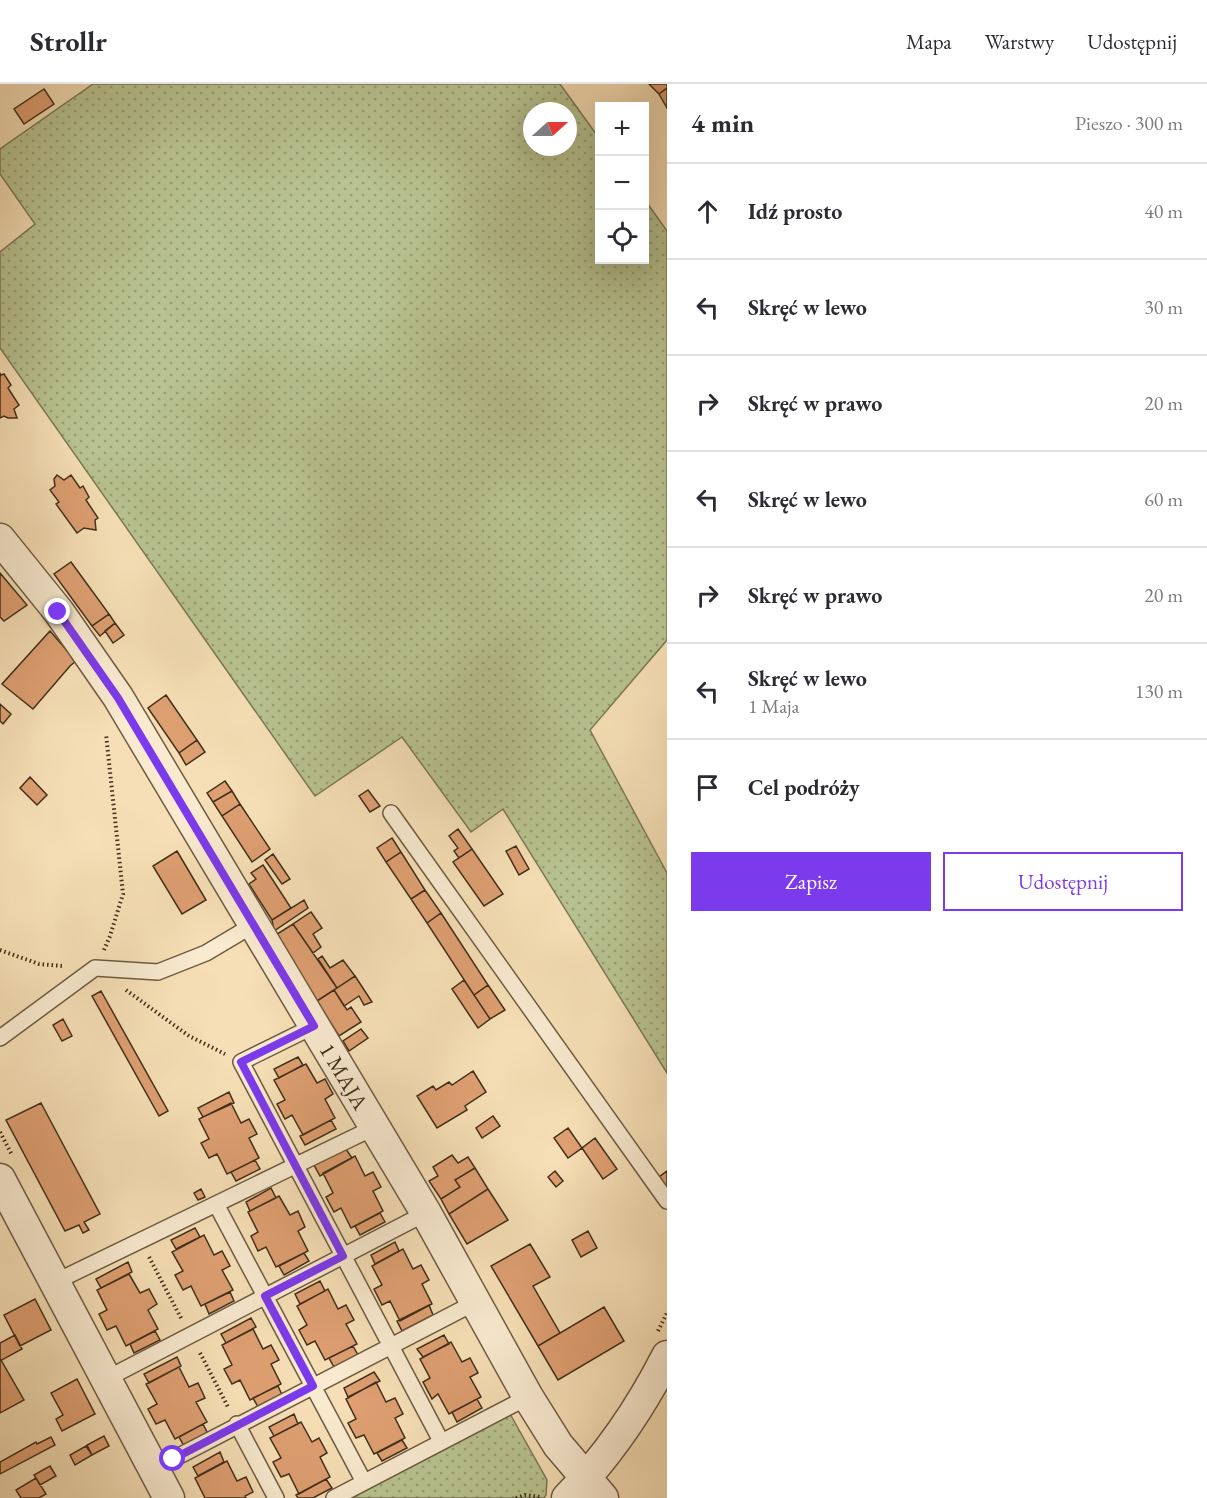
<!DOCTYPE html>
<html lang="pl">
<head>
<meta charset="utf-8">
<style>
	:root { --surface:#fff; --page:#f2f2f3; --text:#2b2b33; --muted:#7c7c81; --line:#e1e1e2; --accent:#7c3aed }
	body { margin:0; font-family:"EB Garamond",serif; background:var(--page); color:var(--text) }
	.controls { position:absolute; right:18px; top:18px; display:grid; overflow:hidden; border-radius:0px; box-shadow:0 6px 24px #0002 }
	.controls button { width:54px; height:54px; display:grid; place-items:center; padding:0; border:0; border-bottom:2px solid var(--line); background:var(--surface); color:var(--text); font:30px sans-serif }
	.compass { position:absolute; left:523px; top:18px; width:54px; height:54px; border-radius:50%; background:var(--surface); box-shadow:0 6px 24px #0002; rotate:69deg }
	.stop { position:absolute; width:18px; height:18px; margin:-14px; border:4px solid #7c3aed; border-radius:50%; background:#fff }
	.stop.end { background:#7c3aed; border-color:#fff; box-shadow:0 2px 6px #0008 }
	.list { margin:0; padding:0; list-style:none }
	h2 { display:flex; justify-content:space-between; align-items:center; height:78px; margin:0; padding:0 24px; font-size:26px }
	h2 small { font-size:20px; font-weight:400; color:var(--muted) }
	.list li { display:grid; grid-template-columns:39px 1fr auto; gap:18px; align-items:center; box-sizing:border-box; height:96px; padding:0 24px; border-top:2px solid var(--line) }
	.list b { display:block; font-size:22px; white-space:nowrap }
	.list p { margin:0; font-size:20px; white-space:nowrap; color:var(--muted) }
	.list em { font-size:20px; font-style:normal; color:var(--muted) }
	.actions { display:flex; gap:12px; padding:18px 24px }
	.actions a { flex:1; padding:14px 0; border:2px solid var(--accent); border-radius:0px; text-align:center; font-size:21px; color:var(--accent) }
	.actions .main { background:var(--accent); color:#fff }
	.icon { flex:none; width:33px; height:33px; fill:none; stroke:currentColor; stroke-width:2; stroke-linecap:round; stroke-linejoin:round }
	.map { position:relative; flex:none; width:667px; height:1414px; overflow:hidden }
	header { display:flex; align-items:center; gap:36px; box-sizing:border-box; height:84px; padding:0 30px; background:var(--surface); border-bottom:2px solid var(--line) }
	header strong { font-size:28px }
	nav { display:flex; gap:33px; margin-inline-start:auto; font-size:21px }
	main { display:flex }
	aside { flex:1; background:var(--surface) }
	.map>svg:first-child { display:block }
	.green { fill:url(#green-dots); stroke:#7c7956; stroke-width:1.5; fill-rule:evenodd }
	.building { fill:#de9f71; stroke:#412f1b; stroke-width:1.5 }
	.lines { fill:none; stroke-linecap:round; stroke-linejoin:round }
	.service-casing { stroke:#6e5b42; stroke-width:18 }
	.minor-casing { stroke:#6e5b42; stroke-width:33 }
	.path { stroke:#412f1b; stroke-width:4; stroke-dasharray:1.5 3; stroke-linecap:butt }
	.service { stroke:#f9ead0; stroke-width:15 }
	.minor { stroke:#f9ead0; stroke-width:30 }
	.route { stroke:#7c3aed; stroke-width:8 }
	.labels { text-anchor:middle; stroke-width:5; stroke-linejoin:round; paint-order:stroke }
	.street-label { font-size:22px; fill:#412f1b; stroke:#f9ead0 }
</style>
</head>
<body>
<header>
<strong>Strollr</strong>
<nav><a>Mapa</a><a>Warstwy</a><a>Udostępnij</a></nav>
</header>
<main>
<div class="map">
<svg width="667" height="1414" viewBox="0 0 667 1414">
	<defs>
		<pattern id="green-dots" width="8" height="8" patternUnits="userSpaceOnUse" patternTransform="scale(1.5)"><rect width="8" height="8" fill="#b8c391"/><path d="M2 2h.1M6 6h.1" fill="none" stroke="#979f76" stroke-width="1.8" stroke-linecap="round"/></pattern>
	</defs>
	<rect width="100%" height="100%" fill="#f6dfb6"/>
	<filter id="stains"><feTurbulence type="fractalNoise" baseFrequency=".00333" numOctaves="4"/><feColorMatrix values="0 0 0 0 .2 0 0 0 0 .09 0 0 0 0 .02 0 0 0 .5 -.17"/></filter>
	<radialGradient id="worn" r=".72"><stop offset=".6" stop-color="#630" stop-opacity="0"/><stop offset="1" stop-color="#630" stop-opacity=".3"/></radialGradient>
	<path class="green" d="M93 0H560L599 54 600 176H644L645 116 667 147V556L590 646 667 789V989L503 725 471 748 402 653 315 712 0 264V168L35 140 0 90V65ZM532 27H568V63H532Z
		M509 1328 547 1396 546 1411 544 1414H348Z"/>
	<path class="building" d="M649 0H667V4L659 10Z
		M667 4V24L659 10Z
		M44 5 54 20 24 40 14 25Z
		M0 289 1 291 4 290 11 301 8 304 19 321 14 325 17 334H8L4 332 0 334Z
		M57 391 64 396 71 391 80 404 83 402 89 413 86 416 98 434 95 436 96 446 84 444 77 449 56 420 59 418 50 406 55 402 54 395Z
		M71 478 109 530 92 542 54 490Z
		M0 489 27 521 4 537 0 533Z
		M109 530 115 539 100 552 92 542Z
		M115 539 124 551 113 559 105 547Z
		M50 547 76 577 70 582 33 625 2 600Z
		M166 611 197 656 179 669 148 624Z
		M0 620 11 630 3 640 0 637Z
		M197 656 205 668 186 681 179 669Z
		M30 693 47 711 37 721 20 704Z
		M225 697 232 707 213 718 207 709Z
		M368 706 380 722 370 728 359 712Z
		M232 707 240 720 222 732 213 718Z
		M240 720 270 765 252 778 222 732Z
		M458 745 472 765 459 774 454 767 458 764 449 752Z
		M392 754 401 768 386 778 377 764Z
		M516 762 529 785 519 791 506 767Z
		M472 765 503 810 484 822 453 778Z
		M177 767 206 816 182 830 153 782Z
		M401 768 425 806 411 815 386 778Z
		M273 770 290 795 282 800 265 776Z
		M263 781 291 824 272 836 249 800 256 795 251 789Z
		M425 806 441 829 427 839 411 815Z
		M304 816 308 824 274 847 272 836Z
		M311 828 322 844 313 850 321 863 313 869 293 840Z
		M441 829 488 901 474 911 427 839Z
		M293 840 337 904 317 917 274 852Z
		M322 872 330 884 343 876 355 892 337 904 318 875Z
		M355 892 372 918 364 921 359 912 344 922 334 906Z
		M464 896 490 935 478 944 452 905Z
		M488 901 505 926 490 935 474 911Z
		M334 906 347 926 351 923 361 938 339 952 317 917Z
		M101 907 168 1027 159 1032 92 912Z
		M63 935 72 952 62 957 53 941Z
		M361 945 368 954 349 967 343 957Z
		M298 973 303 981 279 994 274 985Z
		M306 980 317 999 325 995 333 1010 325 1015 335 1034 303 1051 292 1031 285 1035 277 1020 285 1016 274 996Z
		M473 987 486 1008 465 1022 467 1026 437 1044 417 1012 433 1002 436 1006 449 998 452 1001Z
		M229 1008 234 1019 203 1033 198 1024Z
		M41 1019 100 1130 84 1138 89 1146 83 1149 79 1141 65 1147 6 1036Z
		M231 1019 241 1039 249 1035 257 1050 249 1054 259 1074 227 1090 217 1070 209 1074 201 1059 209 1055 199 1035Z
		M493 1032 500 1042 482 1054 476 1044Z
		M331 1036 336 1045 305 1061 300 1052Z
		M568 1044 582 1064 568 1074 554 1054Z
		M595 1054 617 1085 603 1095 582 1064Z
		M346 1065 352 1074 320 1092 314 1081Z
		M452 1071 458 1079 468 1073 475 1084 455 1096 460 1103 441 1115 429 1097 438 1092 433 1083Z
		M355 1072 365 1092 373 1088 381 1103 373 1107 383 1127 351 1144 341 1124 334 1128 326 1113 333 1109 323 1089Z
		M255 1076 260 1085 236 1097 231 1088Z
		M475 1084 488 1105 449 1130 441 1115 460 1103 455 1096Z
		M555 1087 563 1097 556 1103 548 1093Z
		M667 1087V1113L655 1096Z
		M271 1104 276 1114 250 1127 246 1118Z
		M201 1105 205 1113 198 1116 194 1109Z
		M488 1105 508 1136 467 1160 449 1130Z
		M279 1112 290 1131 298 1127 305 1143 298 1147 308 1167 276 1183 266 1163 258 1167 251 1152 258 1148 248 1128Z
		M380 1129 385 1138 360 1151 355 1142Z
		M195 1144 200 1153 176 1165 171 1156Z
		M588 1147 597 1164 581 1173 572 1156Z
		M204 1151 214 1171 222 1167 230 1182 222 1186 233 1206 201 1222 191 1202 183 1206 175 1191 183 1187 172 1168Z
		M395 1158 399 1167 375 1180 371 1171Z
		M530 1160 550 1193 533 1202 560 1249 538 1262 491 1182Z
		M403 1165 413 1185 421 1181 429 1196 422 1200 432 1220 400 1237 390 1217 382 1221 374 1205 382 1201 372 1182Z
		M304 1169 309 1177 284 1191 279 1182Z
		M128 1178 132 1188 101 1204 96 1195Z
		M129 1190 140 1209 149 1205 157 1220 148 1226 158 1245 126 1262 116 1242 107 1246 99 1230 107 1226 97 1206Z
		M320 1197 325 1207 300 1220 295 1210Z
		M328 1205 338 1225 346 1221 354 1236 346 1240 357 1260 325 1276 315 1257 307 1261 299 1246 307 1241 297 1222Z
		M230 1208 234 1217 209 1230 205 1220Z
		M35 1215 51 1246 20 1262 4 1231Z
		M429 1221 433 1231 402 1247 397 1237Z
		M604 1223 624 1257 558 1296 538 1262Z
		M251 1234 256 1243 226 1259 221 1250Z
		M253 1245 263 1265 271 1261 279 1276 271 1280 281 1300 250 1316 240 1296 232 1300 224 1285 232 1281 222 1261Z
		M155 1247 160 1256 134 1269 130 1260Z
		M15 1251 22 1265 0 1277V1259Z
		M444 1251 449 1260 423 1273 417 1265Z
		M451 1258 462 1278 470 1274 478 1289 470 1293 481 1313 449 1330 438 1310 432 1315 423 1298 430 1294 420 1275Z
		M353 1262 358 1271 334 1283 329 1274Z
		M177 1273 181 1282 149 1299 144 1290Z
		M1 1276 24 1316 0 1329V1277Z
		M179 1283 189 1303 198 1299 205 1314 196 1318 207 1338 175 1355 165 1336 156 1340 148 1325 157 1320 146 1300Z
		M374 1288 380 1297 348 1313 344 1304Z
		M77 1295 95 1330 62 1347 56 1335 63 1331 51 1309Z
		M376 1298 386 1318 395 1314 403 1330 395 1334 405 1354 374 1370 364 1351 356 1354 348 1339 356 1335 346 1315Z
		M278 1302 282 1311 258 1323 253 1314Z
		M477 1315 482 1324 457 1338 452 1328Z
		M294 1330 298 1340 274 1352 269 1343Z
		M301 1338 312 1358 319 1354 327 1369 320 1373 330 1393 299 1410 289 1390 281 1393 273 1378 281 1374 270 1354Z
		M203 1340 208 1350 184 1362 179 1353Z
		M104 1352 109 1362 92 1371 87 1361Z
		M51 1353 55 1361 0 1390V1378L36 1358 37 1360Z
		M402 1356 407 1364 382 1377 377 1369Z
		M86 1362 92 1371 75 1381 70 1371Z
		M220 1368 224 1378 198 1392 193 1383Z
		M227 1377 237 1397 246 1393 253 1408 245 1412 246 1414H205L195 1394Z
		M50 1382 56 1392 40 1401 34 1391Z
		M36 1394 46 1410 39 1414H21L16 1406Z
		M326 1395 332 1404 313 1414H298L296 1411Z"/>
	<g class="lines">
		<g class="service-casing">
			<path id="service" d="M391 729 667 1117
				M314 942 241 978 441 1357
				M0 954 95 884 158 888 206 869 253 841
				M216 1120 364 1398
				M55 1198 375 1043
				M106 1295 426 1129
				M237 1340 276 1414
				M154 1385 476 1218
				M334 1414 528 1313"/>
		</g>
		<g class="minor-casing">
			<g id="minor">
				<path id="s1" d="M0 455 59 528 118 613 426 1129 528 1313 558 1361 603 1414"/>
				<path d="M0 1095 169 1414"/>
				<path d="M567 1414C607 1373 641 1323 667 1272"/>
			</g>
		</g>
		<path class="path" d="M0 866 39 880 63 882
			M104 866 110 852 123 810 106 650
			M126 906 189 952 225 970
			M0 1048 12 1071
			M149 1173 182 1236
			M658 1247 667 1229
			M200 1269 228 1323
			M516 1414 525 1411 541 1413"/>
		<use href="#service" class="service"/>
		<use href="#minor" class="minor"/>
	</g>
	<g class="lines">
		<path class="route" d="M58 528 118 614 314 942 241 978 343 1172 265 1212 313 1302 173 1375"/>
	</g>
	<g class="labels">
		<g class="street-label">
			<text dy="8" stroke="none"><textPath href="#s1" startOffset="639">1 MAJA</textPath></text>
		</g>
	</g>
	<rect width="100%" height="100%" filter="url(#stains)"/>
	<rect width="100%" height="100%" fill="url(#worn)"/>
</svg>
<div class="controls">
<button>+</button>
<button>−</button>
<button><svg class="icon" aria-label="locate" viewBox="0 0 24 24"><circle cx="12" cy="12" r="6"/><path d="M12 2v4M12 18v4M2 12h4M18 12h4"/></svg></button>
</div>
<svg class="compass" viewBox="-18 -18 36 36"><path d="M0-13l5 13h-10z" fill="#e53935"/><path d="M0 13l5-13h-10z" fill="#7c7c81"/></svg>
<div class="stop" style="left:173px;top:1375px"></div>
<div class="stop end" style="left:58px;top:528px"></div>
</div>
<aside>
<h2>4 min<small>Pieszo · 300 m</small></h2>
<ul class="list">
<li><svg class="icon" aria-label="ahead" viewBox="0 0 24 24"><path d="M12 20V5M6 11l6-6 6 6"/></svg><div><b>Idź prosto</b></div><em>40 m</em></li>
<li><svg class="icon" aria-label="left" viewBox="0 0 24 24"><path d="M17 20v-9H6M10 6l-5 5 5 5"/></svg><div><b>Skręć w lewo</b></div><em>30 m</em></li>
<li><svg class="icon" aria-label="right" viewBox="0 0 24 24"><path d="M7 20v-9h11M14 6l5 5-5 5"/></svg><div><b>Skręć w prawo</b></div><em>20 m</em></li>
<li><svg class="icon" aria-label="left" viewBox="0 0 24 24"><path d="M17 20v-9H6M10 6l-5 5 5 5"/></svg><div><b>Skręć w lewo</b></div><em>60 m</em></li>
<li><svg class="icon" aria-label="right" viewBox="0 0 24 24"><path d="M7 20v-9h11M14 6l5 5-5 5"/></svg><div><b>Skręć w prawo</b></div><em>20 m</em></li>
<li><svg class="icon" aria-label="left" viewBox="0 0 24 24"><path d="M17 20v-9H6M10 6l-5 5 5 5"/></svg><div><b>Skręć w lewo</b><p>1 Maja</p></div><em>130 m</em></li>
<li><svg class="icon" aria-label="arrive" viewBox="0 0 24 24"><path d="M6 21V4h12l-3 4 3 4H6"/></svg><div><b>Cel podróży</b></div></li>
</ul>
<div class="actions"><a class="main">Zapisz</a><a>Udostępnij</a></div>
</aside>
</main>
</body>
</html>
